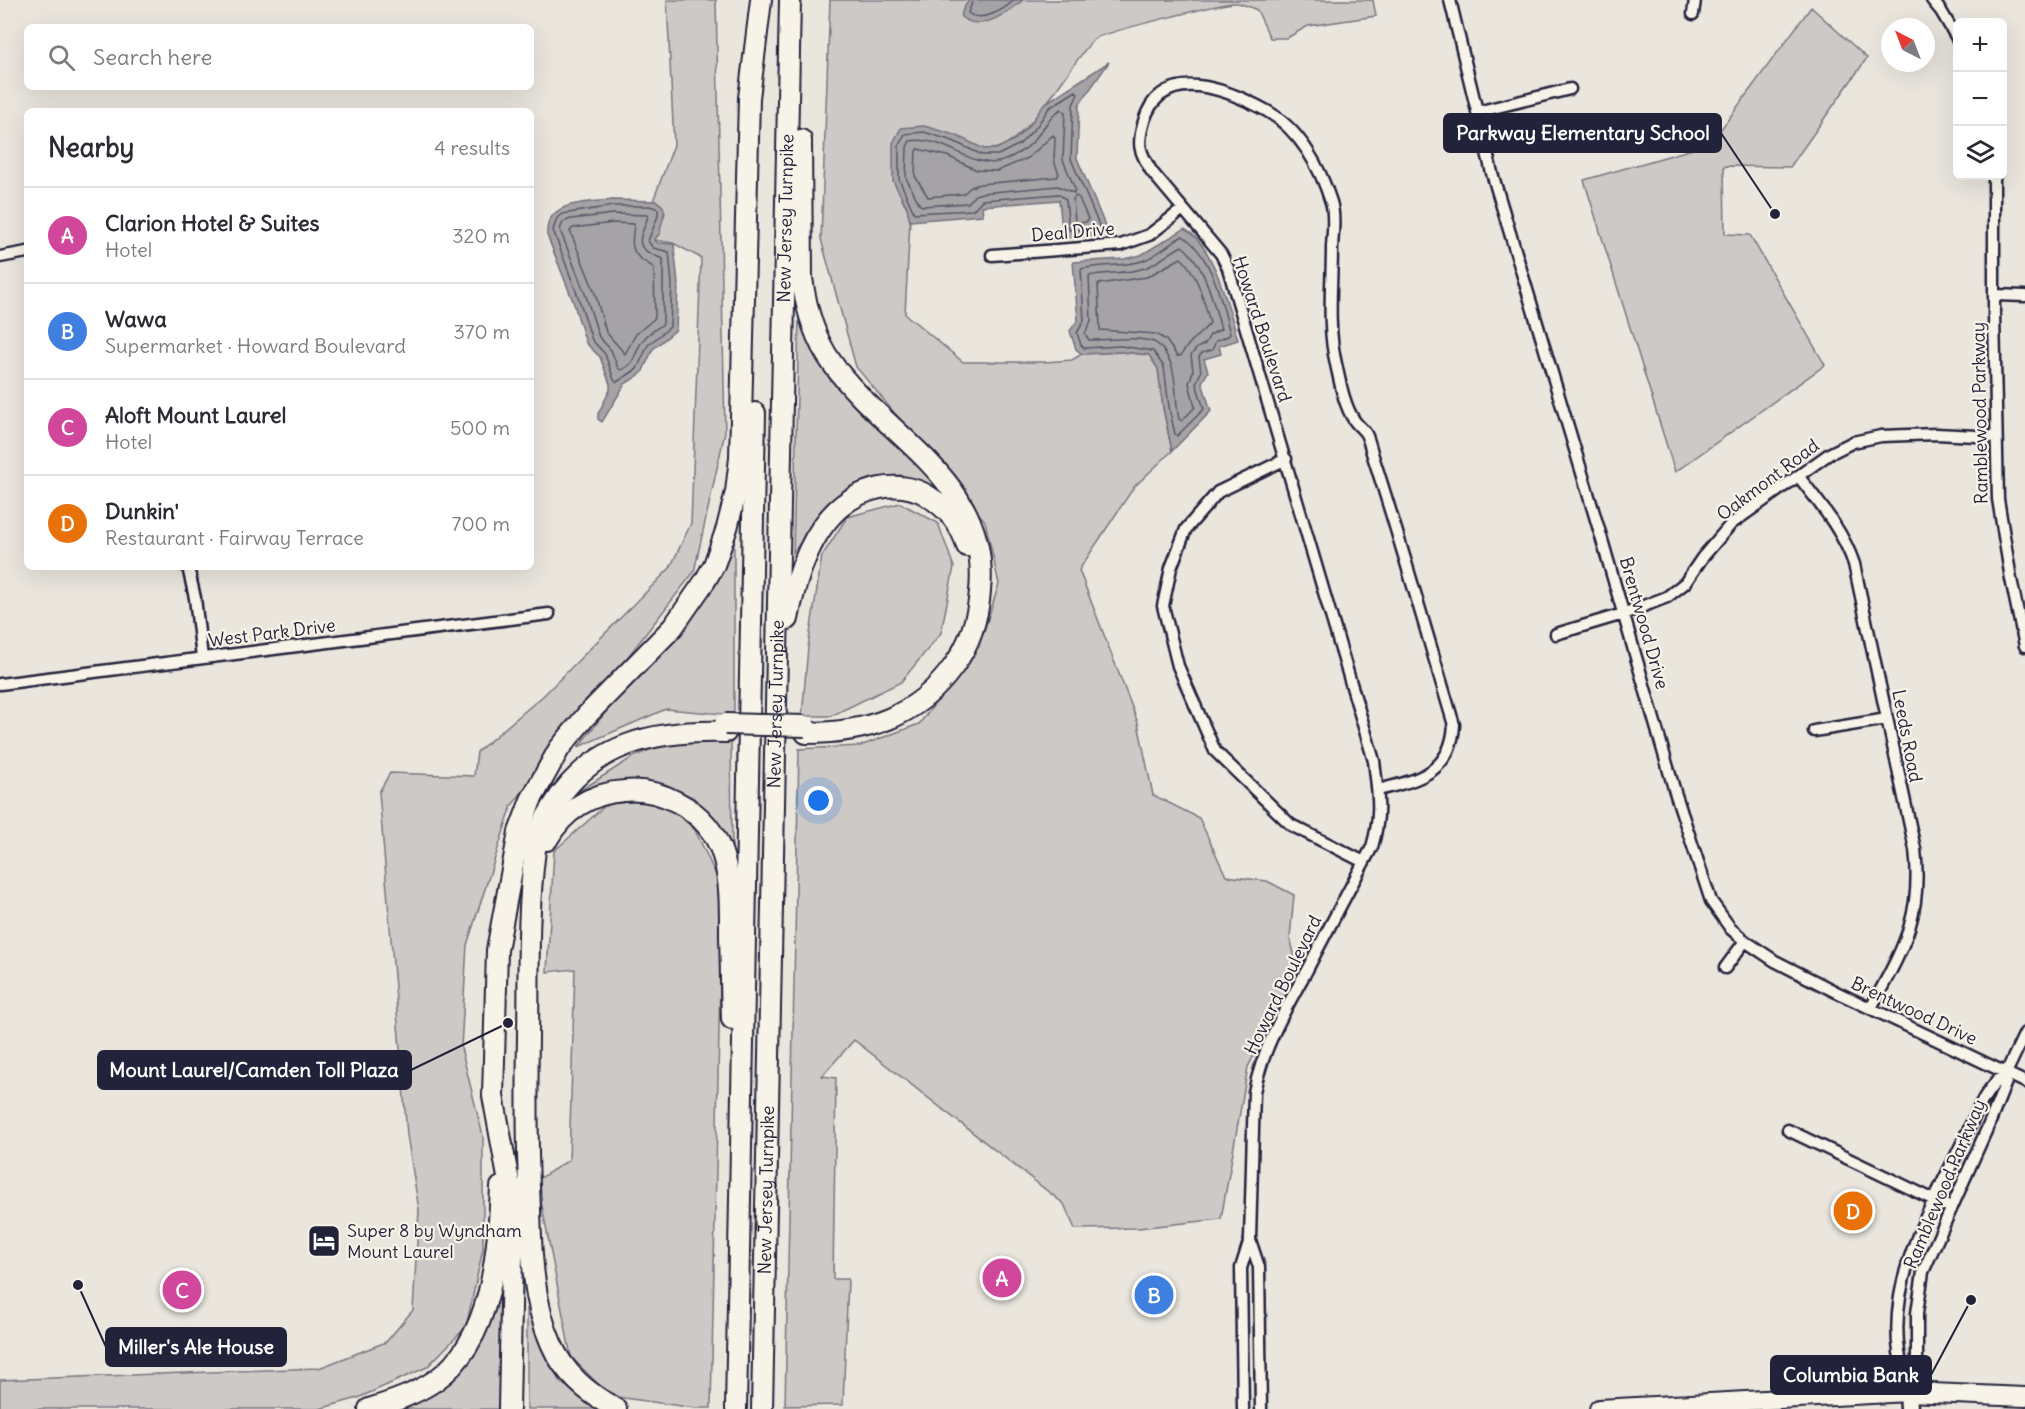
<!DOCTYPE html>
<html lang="en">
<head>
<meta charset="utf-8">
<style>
	:root { --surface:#fff; --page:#f2f2f3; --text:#2b2b33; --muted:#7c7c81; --line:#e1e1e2; --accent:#ea580c }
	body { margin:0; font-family:Delius,sans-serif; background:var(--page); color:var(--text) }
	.controls { position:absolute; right:18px; top:18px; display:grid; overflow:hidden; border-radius:9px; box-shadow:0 6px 24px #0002 }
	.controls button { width:54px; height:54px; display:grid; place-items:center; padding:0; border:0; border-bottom:2px solid var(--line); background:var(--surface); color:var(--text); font:30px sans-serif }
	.compass { position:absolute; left:1881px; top:18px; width:54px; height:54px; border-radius:50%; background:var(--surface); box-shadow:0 6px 24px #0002; rotate:318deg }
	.you { position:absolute; left:819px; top:801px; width:21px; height:21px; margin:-15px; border:4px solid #fff; border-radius:50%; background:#1a73e8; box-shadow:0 0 0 9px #1a73e833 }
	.badge { display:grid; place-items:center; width:39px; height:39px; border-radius:50%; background:var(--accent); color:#fff; font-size:20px; font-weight:700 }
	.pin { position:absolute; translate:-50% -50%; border:3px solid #fff; box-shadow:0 2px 6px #0006 }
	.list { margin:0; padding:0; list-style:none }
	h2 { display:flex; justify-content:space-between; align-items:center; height:78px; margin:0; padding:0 24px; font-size:26px }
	h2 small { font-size:20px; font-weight:400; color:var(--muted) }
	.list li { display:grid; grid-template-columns:39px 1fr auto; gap:18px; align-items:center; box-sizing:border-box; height:96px; padding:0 24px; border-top:2px solid var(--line) }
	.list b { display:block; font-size:22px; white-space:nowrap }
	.list p { margin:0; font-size:20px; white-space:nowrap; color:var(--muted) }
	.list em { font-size:20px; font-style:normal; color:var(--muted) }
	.icon { flex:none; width:33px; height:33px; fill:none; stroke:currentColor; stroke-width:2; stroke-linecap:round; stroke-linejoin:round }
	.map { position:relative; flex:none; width:2025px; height:1409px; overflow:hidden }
	.search { position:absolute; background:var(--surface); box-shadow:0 6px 24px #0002; left:24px; top:24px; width:510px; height:66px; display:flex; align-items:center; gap:15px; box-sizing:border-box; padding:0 21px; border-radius:9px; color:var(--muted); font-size:22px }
	.panel { position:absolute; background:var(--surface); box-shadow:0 6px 24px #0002; left:24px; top:108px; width:510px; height:462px; border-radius:9px }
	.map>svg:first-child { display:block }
	.green { fill:#cdc9c6; stroke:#787680; stroke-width:1.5 }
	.water { fill:#a6a3a6; stroke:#716f7b; stroke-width:1.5 }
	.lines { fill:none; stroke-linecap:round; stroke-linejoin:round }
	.shore { stroke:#575666; stroke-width:1.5 }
	.minor-casing { stroke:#22223b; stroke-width:15 }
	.primary-casing { stroke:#22223b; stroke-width:21 }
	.trunk-casing { stroke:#22223b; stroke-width:22 }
	.motorway-casing { stroke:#22223b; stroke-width:24 }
	.minor { stroke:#f7f3e8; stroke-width:10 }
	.primary { stroke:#f7f3e8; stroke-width:16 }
	.trunk { stroke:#f7f3e8; stroke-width:18 }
	.motorway { stroke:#f7f3e8; stroke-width:20 }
	.motorway-bridge-casing { stroke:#22223b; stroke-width:24; stroke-linecap:butt }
	.motorway-bridge { stroke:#f7f3e8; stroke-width:20 }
	.labels { text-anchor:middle; stroke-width:4.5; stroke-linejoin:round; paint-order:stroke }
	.street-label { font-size:18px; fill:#22223b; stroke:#f7f3e8 }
	.poi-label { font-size:18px; fill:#22223b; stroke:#f7f3e8; text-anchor:start }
	.leader { fill:none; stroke:#22223b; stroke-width:2 }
	.callout-dot { fill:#22223b; stroke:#f7f3e8; stroke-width:2 }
	.callout { fill:#22223b; stroke:#22223b; stroke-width:2 }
	.callout-label { font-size:20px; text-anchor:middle; font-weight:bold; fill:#fff }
</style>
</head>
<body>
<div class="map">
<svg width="2025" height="1409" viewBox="0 0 2025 1409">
	<rect width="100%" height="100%" fill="#eae6de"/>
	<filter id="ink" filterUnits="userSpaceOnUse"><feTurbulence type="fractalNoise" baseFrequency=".0167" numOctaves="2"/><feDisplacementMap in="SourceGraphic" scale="12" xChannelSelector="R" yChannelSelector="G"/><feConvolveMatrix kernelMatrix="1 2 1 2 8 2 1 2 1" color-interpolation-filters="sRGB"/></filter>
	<g filter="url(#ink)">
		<path class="green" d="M667 0H716L725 432 694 572 512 805 467 945 461 1048 483 1136V1249L466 1327 427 1367 358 1398 319 1409H0V1380L319 1368 386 1342 413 1310 419 1210 407 1135 379 792 390 773 474 776 477 752 544 695 670 568 691 523 701 258 673 243 654 240 665 213 653 201 674 145Z
			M830 0H1373L1376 16 1308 26 1287 38H1270L1257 10C1250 7 1242 3 1235 3 1222 3 1099 34 1094 39 1069 64 1023 157 984 149 975 147 964 139 955 135L901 198 907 207 910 221 905 314 963 362H1045L1072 360 1082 354 1121 352 1149 355 1158 368 1163 408 1172 451 1134 487 1079 570 1138 723 1153 795 1199 818 1226 876 1267 881 1294 895 1290 938 1298 968 1248 1067 1221 1219 1138 1228 1075 1229 1064 1204 854 1040 822 1076 836 1078 833 1279H848L843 1405 785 1406 799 749 860 746 919 724 979 647 999 584 985 521 856 367 821 239Z
			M1811 7 1867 58 1790 167 1724 166 1725 234 1750 235 1825 365 1675 472 1584 180 1710 144Z
			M799 318 825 370 942 491 900 475 862 484 829 502 793 553Z
			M900 503 938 523 954 567 941 633 901 682 831 716H802L808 647 822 556 847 517Z
			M734 535V715L666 709 578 747 619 695Z
			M717 739 731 740 732 852 694 798 665 784 621 782 578 792 633 757 654 748 681 743H710Z
			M661 799 695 830 722 888 711 1408H695L610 1396 571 1357 537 1180 569 1160 575 969 547 972 554 851 607 804Z
			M503 1250 500 1409H386L441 1384Z
			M527 1308 536 1335 561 1383 600 1409H527Z"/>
		<path class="water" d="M969 0H1023C1008 13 980 33 961 17L963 9Z
			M1109 62 1079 105 1077 158 1109 235 1063 238 1059 200 982 206 983 215 910 221 907 207 893 181V143L901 128 924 126 955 135 984 149H996L1016 139 1032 122 1044 104Z
			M612 200 656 201C672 209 660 220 660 233L654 240 658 243 674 244 678 284 676 330 653 349 642 373 625 384 602 422 598 419V414L610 390V384L600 357 586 343 573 301 547 235C545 200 587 203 612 200Z
			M1184 229C1214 243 1229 310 1238 340L1219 346 1221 354 1204 359 1208 372 1202 382 1211 411 1172 451 1163 408 1158 369 1149 355 1121 352 1082 354 1076 349 1070 331 1078 320 1073 262 1124 259 1141 255Z"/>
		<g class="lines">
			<path class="shore" d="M973 0 968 13C981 23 1004 10 1014 0
				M1076 91 1078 94 1073 105 1071 159 1099 225 1098 229 1069 230 1066 200 1059 194 982 200 973 210 914 213 899 179V145L905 134 924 132 953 141 982 155H998L1020 144 1037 126 1049 108Z
				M1061 109 1065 112 1063 160 1075 189 1074 193 1058 186 982 193 975 195 968 203 923 206 920 205 906 178 907 147 910 141C944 135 970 168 999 162 1006 161 1013 156 1020 152 1038 143 1044 120 1061 109Z
				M1053 135 1055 138 1054 161 1059 174 1057 177 980 184 971 187 963 194 928 197 915 176 916 151 918 149 947 156 977 170 997 171 1028 158Z
				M1076 196 1079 198 1088 219 1086 222 1077 223 1075 221 1073 199Z
				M613 206H650L658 209V216L648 241 653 248 669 252 672 284 670 327 648 345 637 369 617 382 614 380 605 354 592 340 579 299 553 230 557 218 562 214Z
				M613 214 648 215C647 223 644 226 642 233 635 250 651 254 663 259V324C657 329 649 332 644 339 633 352 638 363 621 370L618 368 611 350 599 337 586 296 560 230 563 222 571 219Z
				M613 223 634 224C633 237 628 250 642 260 646 263 651 265 654 268L655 318 636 334 625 354 606 332 595 293 570 231 573 228Z
				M1183 236C1212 256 1222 301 1230 334L1228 336 1216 341 1212 350 1202 353 1199 357 1201 372 1196 383 1204 409 1177 436 1175 434 1169 407 1164 367 1153 351 1121 346 1084 348 1081 345 1077 333 1084 321 1081 269C1101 264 1122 267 1142 261 1158 256 1169 243 1183 236Z
				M1182 246C1205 264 1213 301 1221 329L1210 335 1205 344 1197 348 1191 355 1193 371 1189 383 1195 407 1182 421 1179 419C1175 402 1177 379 1171 364 1168 357 1161 345 1154 342 1136 336 1107 340 1089 340L1085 334 1091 321 1089 276C1107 272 1127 274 1145 268 1159 263 1170 252 1182 246Z
				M1181 258C1198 273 1204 302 1210 323 1200 335 1187 342 1181 356H1177L1166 340 1156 334 1100 330 1098 284 1147 277Z"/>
			<g class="minor-casing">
				<path id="minor" d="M1450 0 1492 173 1600 533 1675 792 1711 901 1731 929 1745 941 1775 961 1834 991 2025 1082
					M1932 0 1941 11 1958 40
					M1693 14 1695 0
					M1477 112 1570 89
					M1994 176V314L1998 499 2011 579 2025 646
					M992 255 1121 245 1149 235 1183 209
					M0 257 27 252
					M1995 295 2025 296
					M1286 459 1218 492 1186 529 1171 568 1163 606 1178 666 1215 751 1291 825 1364 862
					M1799 477C1820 504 1843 531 1854 564L1915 849C1923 918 1902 950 1871 1008
					M188 567 195 598 202 658
					M1556 634 1623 614 1667 597 1685 583 1702 558 1731 524 1829 454 1853 442 1881 436 1936 434 1996 437
					M0 684 549 614
					M1814 731 1887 719
					M1725 968 1745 941
					M1788 1130 1951 1208
					M1250 1240 1259 1267 1261 1409
					M1908 1392 1917 1369V1313L1923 1272 1990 1122 2006 1082V1073L2025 1033
					M1908 1392C1905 1379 1901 1365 1899 1352 1888 1276 1932 1206 1963 1141 1975 1117 1983 1090 2006 1073
					M1243 1409 1241 1268 1250 1239 1254 1092C1263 1047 1285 1010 1307 970 1328 929 1350 888 1372 847 1382 813 1378 795 1374 761L1228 268 1221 254 1152 172C1139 151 1137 145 1144 121 1162 62 1229 90 1267 111 1300 130 1320 167 1331 202 1335 215 1333 233 1332 247 1332 285 1327 327 1336 364 1340 382 1344 405 1354 420 1357 425 1363 429 1366 434 1369 440 1371 449 1373 456 1402 545 1427 635 1454 725 1451 773 1418 780 1378 790"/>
			</g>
			<g class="primary-casing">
				<path id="primary" d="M1908 1392 1909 1409"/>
			</g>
			<g class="trunk-casing">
				<path id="trunk" d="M1599 1409 1908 1392 2025 1397"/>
			</g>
			<g class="motorway-casing">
				<g id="motorway">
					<path d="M801 140 802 278C806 308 814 338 832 363 887 440 991 480 980 591 978 618 969 645 953 667 916 718 866 733 806 733"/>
					<path d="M788 619C798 566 820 499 880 488 896 485 914 487 928 496 947 508 961 524 967 546"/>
					<path d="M547 840C563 811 591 793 624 791 643 789 660 793 677 802 732 830 730 883 730 937 731 964 731 991 732 1019"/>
					<path d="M369 1409C392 1402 416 1394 436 1380 493 1340 498 1250 501 1187"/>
					<path d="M509 1409 513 1204 493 1096 497 950 519 832 531 800 559 749 586 716 673 627 705 581 714 565 727 528 736 492 740 458 749 98 761 0"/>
					<path d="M616 1409C588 1393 564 1374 551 1343 533 1302 531 1252 530 1209 527 1151 527 1094 528 1036 529 974 527 911 535 850 537 835 544 820 552 808 591 743 655 730 726 732"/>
					<path d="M736 1409 755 413"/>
					<path id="s1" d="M762 1409 790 0"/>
				</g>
			</g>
			<use href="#minor" class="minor"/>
			<use href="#primary" class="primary"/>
			<use href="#trunk" class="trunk"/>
			<use href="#motorway" class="motorway"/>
			<g class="motorway-bridge-casing">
				<path id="motorway-bridge" d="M725 724 805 726"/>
			</g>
			<use href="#motorway-bridge" class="motorway-bridge"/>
		</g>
	</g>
	<defs>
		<g id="hotel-square" transform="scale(1.725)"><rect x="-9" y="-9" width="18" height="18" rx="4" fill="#22223b" stroke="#f7f3e8"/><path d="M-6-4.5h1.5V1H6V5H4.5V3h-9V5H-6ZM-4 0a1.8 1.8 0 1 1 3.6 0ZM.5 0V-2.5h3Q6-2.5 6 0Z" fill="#fff"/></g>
	</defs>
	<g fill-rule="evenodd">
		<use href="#hotel-square" x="324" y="1241"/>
	</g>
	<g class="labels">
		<g class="street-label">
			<text dy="6" stroke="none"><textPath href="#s1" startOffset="1191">New Jersey Turnpike</textPath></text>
			<text transform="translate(1073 232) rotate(-5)" y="6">Deal Drive</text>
			<text transform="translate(1262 329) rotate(72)" y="6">Howard Boulevard</text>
			<text transform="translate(1980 413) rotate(-91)" y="6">Ramblewood Parkway</text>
			<text transform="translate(1768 480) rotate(-37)" y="6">Oakmont Road</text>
			<text transform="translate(1644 623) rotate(74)" y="6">Brentwood Drive</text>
			<text transform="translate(272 633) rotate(-7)" y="6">West Park Drive</text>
			<text dy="6" stroke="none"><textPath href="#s1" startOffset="705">New Jersey Turnpike</textPath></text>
			<text transform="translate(1907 736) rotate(79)" y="6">Leeds Road</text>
			<text transform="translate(1283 985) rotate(-64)" y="6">Howard Boulevard</text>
			<text transform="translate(1914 1011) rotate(25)" y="6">Brentwood Drive</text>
			<text transform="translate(1945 1184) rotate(-67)" y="6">Ramblewood Parkway</text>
			<text dy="6" stroke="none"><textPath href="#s1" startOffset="219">New Jersey Turnpike</textPath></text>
		</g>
		<g class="poi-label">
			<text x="347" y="1237">Super 8 by Wyndham<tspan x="347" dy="21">Mount Laurel</tspan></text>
		</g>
	</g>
	<path class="leader" d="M1775 214L1721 133M508 1023L411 1070M78 1285L106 1347M1971 1300L1931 1375"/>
	<g class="callout-dot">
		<circle cx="1775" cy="214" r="6"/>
		<circle cx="508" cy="1023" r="6"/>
		<circle cx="78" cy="1285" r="6"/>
		<circle cx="1971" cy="1300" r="6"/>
	</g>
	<g class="callout">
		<rect x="1444" y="114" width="277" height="38" rx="6"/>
		<rect x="98" y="1051" width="313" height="38" rx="6"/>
		<rect x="106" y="1328" width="180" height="38" rx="6"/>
		<rect x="1771" y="1356" width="160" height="38" rx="6"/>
	</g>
	<g class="callout-label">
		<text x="1583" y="140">Parkway Elementary School</text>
		<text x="254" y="1077">Mount Laurel/Camden Toll Plaza</text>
		<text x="196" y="1354">Miller's Ale House</text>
		<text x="1851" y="1382">Columbia Bank</text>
	</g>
</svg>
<div class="controls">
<button>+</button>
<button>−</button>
<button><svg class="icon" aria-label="layers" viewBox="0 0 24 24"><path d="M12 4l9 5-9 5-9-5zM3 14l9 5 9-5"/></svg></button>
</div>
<svg class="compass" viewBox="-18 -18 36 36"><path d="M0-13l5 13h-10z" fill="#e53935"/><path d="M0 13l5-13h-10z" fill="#7c7c81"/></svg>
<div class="you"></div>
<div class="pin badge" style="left:1002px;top:1278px;background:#d1479c">A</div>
<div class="pin badge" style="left:1154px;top:1295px;background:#3f7fe0">B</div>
<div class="pin badge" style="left:182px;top:1290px;background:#d1479c">C</div>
<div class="pin badge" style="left:1853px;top:1211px;background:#e8710a">D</div>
<div class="search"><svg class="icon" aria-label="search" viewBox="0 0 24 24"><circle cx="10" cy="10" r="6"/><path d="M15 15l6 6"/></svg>Search here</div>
<section class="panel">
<h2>Nearby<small>4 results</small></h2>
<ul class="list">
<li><span class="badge" style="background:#d1479c">A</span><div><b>Clarion Hotel &amp; Suites</b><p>Hotel</p></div><em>320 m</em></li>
<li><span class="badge" style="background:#3f7fe0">B</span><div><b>Wawa</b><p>Supermarket · Howard Boulevard</p></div><em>370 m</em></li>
<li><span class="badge" style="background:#d1479c">C</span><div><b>Aloft Mount Laurel</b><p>Hotel</p></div><em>500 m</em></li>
<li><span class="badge" style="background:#e8710a">D</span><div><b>Dunkin'</b><p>Restaurant · Fairway Terrace</p></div><em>700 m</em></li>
</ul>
</section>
</div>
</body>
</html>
